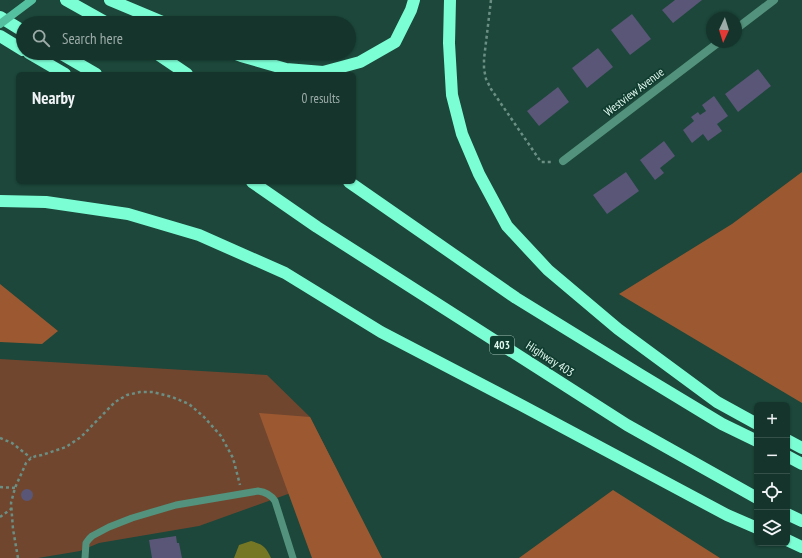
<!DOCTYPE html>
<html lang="en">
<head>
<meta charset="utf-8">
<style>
	:root { --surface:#15352c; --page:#1e3d34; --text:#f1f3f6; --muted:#9daba9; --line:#345048 }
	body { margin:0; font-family:"PT Sans Narrow",sans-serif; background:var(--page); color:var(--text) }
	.controls { position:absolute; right:12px; bottom:12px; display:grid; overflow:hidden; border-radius:6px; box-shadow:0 1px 3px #0004 }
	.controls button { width:36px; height:36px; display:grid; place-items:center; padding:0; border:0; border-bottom:1px solid var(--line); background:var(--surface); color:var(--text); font:20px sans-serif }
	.compass { position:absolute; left:706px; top:12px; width:36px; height:36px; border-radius:50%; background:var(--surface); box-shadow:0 1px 3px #0004; rotate:184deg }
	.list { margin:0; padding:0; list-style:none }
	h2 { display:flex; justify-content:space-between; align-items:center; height:52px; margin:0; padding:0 16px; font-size:17px }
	h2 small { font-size:13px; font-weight:400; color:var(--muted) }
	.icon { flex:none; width:22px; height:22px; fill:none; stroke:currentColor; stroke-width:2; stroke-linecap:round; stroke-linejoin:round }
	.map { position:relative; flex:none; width:802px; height:558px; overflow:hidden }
	.search { position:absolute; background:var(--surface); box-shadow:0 1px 3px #0004; left:16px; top:16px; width:340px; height:44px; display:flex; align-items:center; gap:10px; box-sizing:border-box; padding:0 14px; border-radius:22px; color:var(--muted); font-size:15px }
	.panel { position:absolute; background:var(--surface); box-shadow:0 1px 3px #0004; left:16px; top:72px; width:340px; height:112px; border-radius:6px }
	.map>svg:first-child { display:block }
	.green { fill:#70462f }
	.forest { fill:#9c5931 }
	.water { fill:#767724 }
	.building { fill:#5a5677 }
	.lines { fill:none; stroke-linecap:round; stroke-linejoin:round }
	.path { stroke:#6c8f84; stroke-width:2.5; stroke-dasharray:3 3; stroke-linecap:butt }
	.lane { stroke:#53927c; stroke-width:7 }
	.street { stroke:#53927c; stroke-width:8 }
	.highway { stroke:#7cfed4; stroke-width:12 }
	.secondary-bridge { stroke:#55c09f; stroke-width:8 }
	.labels { text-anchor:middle; stroke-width:3.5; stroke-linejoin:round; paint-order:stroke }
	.shield { fill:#103d30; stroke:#a2bfb4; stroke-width:1 }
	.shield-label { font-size:11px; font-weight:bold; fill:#e0f7ed }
	.street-label { font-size:12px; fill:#e0f7ed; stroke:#103d30 }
</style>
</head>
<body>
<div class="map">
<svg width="802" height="558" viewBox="0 0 802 558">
	<rect width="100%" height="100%" fill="#1c473a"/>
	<path class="green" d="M0 359 267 375 310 417 339 474 288 494 199 526 99 543 80 551 38 558H0Z"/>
	<path class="forest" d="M802 172V403L619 294 732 224Z
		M0 284 58 331 42 344 0 342Z
		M259 413 310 417 382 558H312Z
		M613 490 720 558H519Z"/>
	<path class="water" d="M251 541C264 545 265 546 271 558H234L239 545Z"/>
	<path class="building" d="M675 0H702L673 23 662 10Z
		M632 14 651 39 630 55 611 30Z
		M598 48 613 67 587 88 572 68Z
		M758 69 771 86 738 112 725 94Z
		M558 87 569 102 539 126 527 111Z
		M714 96 728 116 717 124 722 131 708 141 703 134 692 143 683 130 694 121 691 117 698 112 700 115 706 111 702 105Z
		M664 141 675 156 660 168 664 173 655 180 640 160Z
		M626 172 639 191 607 214 593 195Z
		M21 495a6 6 0 1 1 12 0a6 6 0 1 1-12 0Z
		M176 536 177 543H179L182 558H152L149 540Z"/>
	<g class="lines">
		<path class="path" d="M491 0 484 59V69L486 79 491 89 541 162H553
			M0 438 12 443 31 458
			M0 487 15 488
			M0 517 11 509
			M18 558 13 529 11 503 15 488 26 463 31 458 36 456 42 455 66 447 81 437 115 402 127 395 140 392H153L172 397 189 404 204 417 221 436 233 458 240 485"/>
		<path class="lane" d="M85 558 86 543 89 539 92 536 109 527 132 518 176 505 258 491C266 492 271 495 275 501L293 558"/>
		<path class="street" d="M736 29 774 0
			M563 161 719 42"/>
		<path class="highway" d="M66 0 107 23
			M110 0 165 23
			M450 0 449 43 452 95 462 134 479 174 507 226 548 270 618 329 717 402 757 424
			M0 17 23 31
			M0 36 23 50
			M29 53 65 74
			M60 53 96 74
			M156 53 187 74
			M233 53 241 56 286 69 323 72 360 62 395 42 411 10 414 0
			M252 182 317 227 627 425 757 498
			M349 182 516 298 641 375 722 424 757 441
			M0 201 46 202 128 214 199 235 285 273 381 332 521 405 727 515 757 528
			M787 440 802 448
			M787 456 802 464
			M787 514 802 521
			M787 540 802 547"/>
		<path class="secondary-bridge" d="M0 24 32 0"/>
	</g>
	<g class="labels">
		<rect class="shield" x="490" y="336" width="24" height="18" rx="3"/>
		<g class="shield-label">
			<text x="502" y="349">403</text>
		</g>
		<g class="street-label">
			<text transform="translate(634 92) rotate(-37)" y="4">Westview Avenue</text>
			<text transform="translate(550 359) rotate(33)" y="4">Highway 403</text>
		</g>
	</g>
</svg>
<div class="controls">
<button>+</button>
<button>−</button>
<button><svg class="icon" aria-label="locate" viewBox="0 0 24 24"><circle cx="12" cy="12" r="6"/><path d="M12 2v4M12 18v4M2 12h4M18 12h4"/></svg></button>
<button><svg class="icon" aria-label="layers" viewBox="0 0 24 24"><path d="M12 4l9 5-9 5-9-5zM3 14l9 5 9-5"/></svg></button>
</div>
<svg class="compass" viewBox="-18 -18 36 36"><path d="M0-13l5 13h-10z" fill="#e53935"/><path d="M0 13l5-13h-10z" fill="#9daba9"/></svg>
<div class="search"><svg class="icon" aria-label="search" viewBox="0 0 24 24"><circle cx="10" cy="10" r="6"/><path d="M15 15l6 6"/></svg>Search here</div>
<section class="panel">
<h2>Nearby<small>0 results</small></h2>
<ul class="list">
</ul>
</section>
</div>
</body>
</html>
